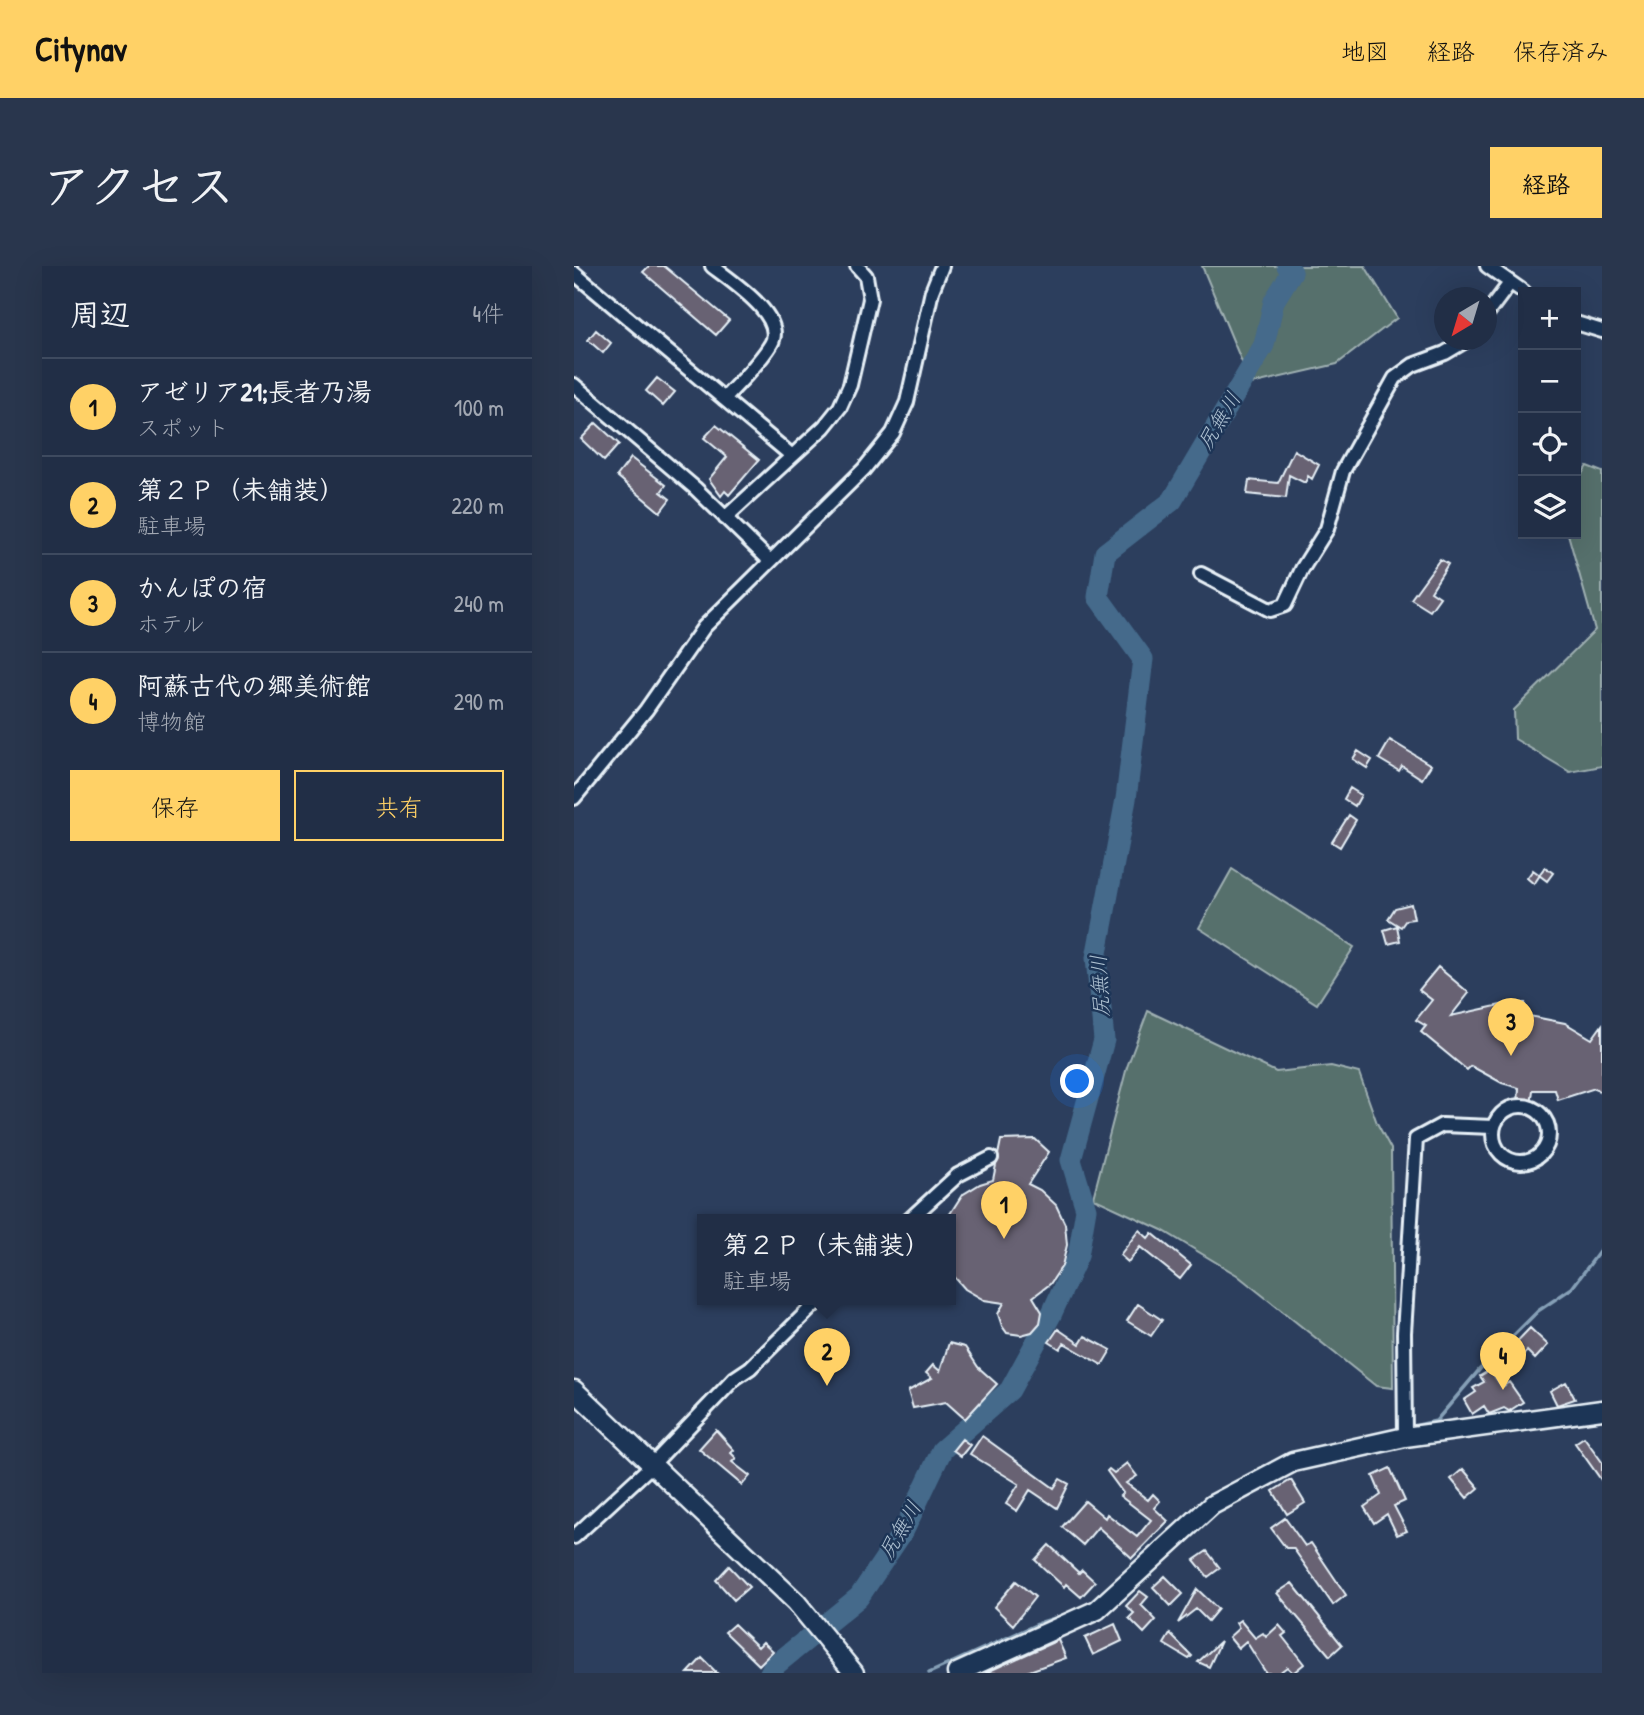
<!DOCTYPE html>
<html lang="ja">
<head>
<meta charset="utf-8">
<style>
	:root { --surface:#212e46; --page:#29364d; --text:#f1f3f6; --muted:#a2a8b3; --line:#3e4a5f; --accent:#ffd166 }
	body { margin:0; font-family:"Patrick Hand","Klee One",sans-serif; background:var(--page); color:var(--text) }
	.controls { position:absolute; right:21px; top:21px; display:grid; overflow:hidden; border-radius:0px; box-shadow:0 7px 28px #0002 }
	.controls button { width:63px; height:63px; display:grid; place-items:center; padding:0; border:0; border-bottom:2px solid var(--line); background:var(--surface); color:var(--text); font:35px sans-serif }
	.compass { position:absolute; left:860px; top:21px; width:63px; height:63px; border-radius:50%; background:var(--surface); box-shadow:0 7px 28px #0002; rotate:218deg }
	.you { position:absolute; left:504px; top:816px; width:24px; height:24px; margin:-18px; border:5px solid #fff; border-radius:50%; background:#1a73e8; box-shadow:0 0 0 10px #1a73e833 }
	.badge { display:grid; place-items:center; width:46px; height:46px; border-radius:50%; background:var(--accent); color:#111; font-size:23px; font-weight:700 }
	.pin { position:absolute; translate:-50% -58px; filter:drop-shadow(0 2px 4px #0008) }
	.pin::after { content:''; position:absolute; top:37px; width:24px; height:21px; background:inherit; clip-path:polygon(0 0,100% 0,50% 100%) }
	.popup { position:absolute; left:123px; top:948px; width:259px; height:91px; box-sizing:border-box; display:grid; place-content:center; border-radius:0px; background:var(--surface); filter:drop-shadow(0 2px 5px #0005); font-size:23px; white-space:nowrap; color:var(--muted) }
	.popup b { font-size:26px; color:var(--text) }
	.popup::after { content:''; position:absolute; left:50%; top:100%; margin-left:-14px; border:14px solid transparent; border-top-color:var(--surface) }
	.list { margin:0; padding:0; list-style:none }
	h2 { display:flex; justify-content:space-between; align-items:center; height:91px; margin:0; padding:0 28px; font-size:30px }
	h2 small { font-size:23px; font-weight:400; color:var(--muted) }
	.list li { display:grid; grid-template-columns:46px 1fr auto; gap:21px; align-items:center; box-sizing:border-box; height:98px; padding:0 28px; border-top:2px solid var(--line) }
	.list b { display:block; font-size:26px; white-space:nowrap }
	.list p { margin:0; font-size:23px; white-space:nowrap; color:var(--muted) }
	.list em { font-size:23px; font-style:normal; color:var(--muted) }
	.actions { display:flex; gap:14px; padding:21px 28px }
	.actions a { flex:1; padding:16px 0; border:2px solid var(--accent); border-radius:0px; text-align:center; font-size:24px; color:var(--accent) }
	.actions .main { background:var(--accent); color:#111 }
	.icon { flex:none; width:38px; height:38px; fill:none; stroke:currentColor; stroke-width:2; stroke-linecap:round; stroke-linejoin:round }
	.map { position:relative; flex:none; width:1028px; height:1407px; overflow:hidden; border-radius:0px }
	header { display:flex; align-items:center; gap:42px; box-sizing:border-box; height:98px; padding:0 35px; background:var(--accent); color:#111 }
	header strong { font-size:33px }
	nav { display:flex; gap:38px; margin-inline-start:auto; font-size:24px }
	.intro { display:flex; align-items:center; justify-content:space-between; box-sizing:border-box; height:168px; padding:0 42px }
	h1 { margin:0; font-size:49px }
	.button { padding:18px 32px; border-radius:0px; background:var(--accent); color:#111; font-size:24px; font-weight:700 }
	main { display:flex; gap:42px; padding:0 42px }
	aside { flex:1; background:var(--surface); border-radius:0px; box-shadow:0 7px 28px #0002 }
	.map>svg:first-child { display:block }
	.green { fill:#566f6c; stroke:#9fb0b2; stroke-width:2 }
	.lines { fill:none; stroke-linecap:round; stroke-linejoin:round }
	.stream { stroke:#86a0b7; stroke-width:3.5 }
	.river { stroke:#446a8b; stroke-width:21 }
	.building { fill:#676273; stroke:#e8f1f8; stroke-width:2 }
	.street-casing { stroke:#e8f1f8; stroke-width:18 }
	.secondary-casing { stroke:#e8f1f8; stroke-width:23 }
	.street { stroke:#1d3557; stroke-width:12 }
	.secondary { stroke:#1d3557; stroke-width:18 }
	.labels { text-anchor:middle; stroke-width:5; stroke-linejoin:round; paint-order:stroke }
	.water-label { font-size:21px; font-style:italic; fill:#afc2d2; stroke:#1d3557 }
</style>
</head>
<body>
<header>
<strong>Citynav</strong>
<nav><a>地図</a><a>経路</a><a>保存済み</a></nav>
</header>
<div class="intro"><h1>アクセス</h1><a class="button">経路</a></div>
<main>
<aside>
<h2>周辺<small>4件</small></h2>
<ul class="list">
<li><span class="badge">1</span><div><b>アゼリア21;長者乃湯</b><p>スポット</p></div><em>100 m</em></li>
<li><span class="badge">2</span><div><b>第２Ｐ（未舗装）</b><p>駐車場</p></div><em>220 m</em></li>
<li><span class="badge">3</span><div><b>かんぽの宿</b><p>ホテル</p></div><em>240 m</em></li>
<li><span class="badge">4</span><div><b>阿蘇古代の郷美術館</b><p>博物館</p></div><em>290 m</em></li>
</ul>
<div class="actions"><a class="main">保存</a><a>共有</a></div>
</aside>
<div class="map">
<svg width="1028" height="1407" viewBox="0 0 1028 1407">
	<rect width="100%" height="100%" fill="#2c3e5d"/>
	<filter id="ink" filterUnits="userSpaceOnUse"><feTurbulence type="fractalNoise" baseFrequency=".0143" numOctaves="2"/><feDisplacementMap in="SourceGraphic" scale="14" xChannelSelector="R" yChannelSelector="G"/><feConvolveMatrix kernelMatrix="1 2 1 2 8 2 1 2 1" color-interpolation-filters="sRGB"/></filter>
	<g filter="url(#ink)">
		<path class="green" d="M628 0H791L823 52 763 98 677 118Z
			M1013 200 1028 206V500L996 506 941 473 940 444 1021 364 994 268H1002V217Z
			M658 603 780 681 743 738 625 662Z
			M574 745 702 806 757 800 785 807 803 857 817 883 819 1122 802 1120 663 1009 588 964 519 932 553 801Z"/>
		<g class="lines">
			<path class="stream" d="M745 1181 862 1155 906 1103 964 1045 998 1022 1028 982
				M553 1305 615 1249
				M355 1407 468 1356 494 1348"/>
			<path class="river" d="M196 1407 199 1401 285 1331 330 1264 368 1184 436 1124 477 1049 504 990 512 943 497 894 530 774 522 692 552 533 569 393 524 331 531 287 598 235 690 79 700 35 718 6 713 0"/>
		</g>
		<path class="building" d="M75 0H90L155 54 142 69 69 6Z
			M22 64 37 77 29 87 14 74Z
			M83 112 101 126 89 140 72 125Z
			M22 157 45 178 30 195 7 173Z
			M142 159 185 194 155 229 151 225 147 230 135 213 153 191 130 172Z
			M720 184 745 199 738 213 734 210 731 217 715 209 712 232 673 228 675 214 704 217Z
			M57 192 92 219 87 226 96 233 86 246 43 210Z
			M866 293 874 298 857 325 866 331 856 345 837 333Z
			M816 474 857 499 848 513 828 500 825 505 805 493Z
			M784 485 798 494 793 502 779 493Z
			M776 522 787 529 781 540 770 533Z
			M775 549 782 554 766 581 758 576Z
			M971 601 979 607 973 615 965 609Z
			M959 604 966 609 960 618 953 612Z
			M837 638 840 653 832 654 827 661 814 653 821 642Z
			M823 660 826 675 814 678 810 664Z
			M864 701 895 727 877 750 936 737H951L950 749 991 757 1018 773 1028 759V828L1021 822 984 834 981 824H959L957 840 944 838 945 822 928 817 897 800 893 804 847 766 852 760 842 754 858 734 845 724Z
			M461 873 475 886 454 918 466 924 482 939 491 958 493 979 488 1000 476 1018 459 1031 468 1046 466 1057 458 1066 447 1069 433 1067 428 1060 424 1048 430 1037 410 1034 391 1023 377 1007V954H372L388 929 406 918 419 914 427 874Z
			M565 964 574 972 578 967 617 999 606 1013 566 981 554 996 546 989Z
			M564 1038 588 1054 577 1070 553 1055Z
			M956 1062 974 1079 961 1093 953 1085 943 1096 933 1086Z
			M484 1063 506 1078 511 1070 537 1084 528 1099 490 1077 486 1083 475 1076Z
			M375 1077 391 1081 404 1101 423 1118 391 1153 372 1136 339 1142 334 1125 358 1112 352 1107 359 1099 366 1105Z
			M916 1104 928 1121 935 1116 949 1136 935 1145 930 1142 915 1148 910 1140 898 1148 890 1134 902 1126 899 1122 910 1116 906 1110Z
			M992 1116 1001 1133 983 1139 976 1125Z
			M142 1164 160 1184 157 1187 162 1192 158 1196 176 1210 168 1219 125 1183Z
			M408 1170 480 1222 486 1213 495 1218 483 1242 456 1224 443 1245 432 1238 445 1218 396 1188Z
			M1010 1171 1028 1196V1215L1001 1177Z
			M388 1173 396 1179 387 1190 379 1184Z
			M553 1197 563 1210 552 1217 574 1234 579 1228 586 1235 580 1242 594 1255 558 1292 524 1261 509 1279 488 1261 511 1235 531 1252 533 1248 563 1271 577 1254 546 1230 549 1227 533 1205 535 1203 540 1207Z
			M816 1202 831 1235 820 1240 833 1265 823 1269 813 1248 800 1257 790 1241 807 1229 799 1210Z
			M889 1203 905 1222 893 1232 877 1213Z
			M717 1214 731 1237 713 1248 699 1225Z
			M711 1252 731 1280 737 1277 772 1329 759 1339 719 1282H712L697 1262Z
			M475 1279 505 1307 508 1304 521 1316 507 1331 492 1318 490 1321 461 1294Z
			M633 1285 646 1302 634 1311 620 1294Z
			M155 1300 175 1321 160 1334 142 1314Z
			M591 1310 609 1328 597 1340 579 1321Z
			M442 1315 461 1331 439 1359 420 1341Z
			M718 1317 768 1379 756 1390 703 1327Z
			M623 1323 644 1343 634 1355 622 1343 604 1357Z
			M566 1325 574 1331 567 1339 582 1354 570 1367 555 1352 560 1347 552 1340Z
			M666 1354 681 1372 689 1367 692 1371 705 1359 712 1367 708 1370 730 1398 719 1407 713 1401 705 1407H692L672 1375 664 1382 655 1371 665 1362 662 1357Z
			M160 1358 184 1381 189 1376 199 1385 185 1399 151 1366Z
			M541 1358 548 1375 519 1389 511 1372Z
			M596 1368 618 1390 615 1393 590 1378Z
			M484 1374 492 1392 450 1407H411Z
			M647 1375 635 1401 624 1396Z
			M128 1392 143 1407H114Z"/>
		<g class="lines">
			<g class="street-casing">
				<path id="street" d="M138 0C157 15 213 51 197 78 185 98 165 116 150 133
					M913 0 950 26
					M0 7 217 189
					M912 49 936 17
					M1002 57 1028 65
					M0 119 121 222 195 294
					M151 252 250 161 266 141 276 119 296 33 292 10 283 0
					M627 308 696 344 711 339 728 303 753 263 769 205 821 112 839 99 871 87 893 74
					M0 532 72 444 130 361 290 203 319 167 333 136 358 25 368 0
					M919 868a28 28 0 1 1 56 0a28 28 0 1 1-56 0Z
					M335 954 384 909 417 892
					M831 1171 830 1067 842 873 868 859 919 861
					M0 1271 78 1199 161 1112 176 1102 245 1034"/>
			</g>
			<g class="secondary-casing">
				<path id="secondary" d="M0 1124 222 1336 280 1407
					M383 1407 523 1344 638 1239 719 1196 831 1171 1028 1144"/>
			</g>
			<use href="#street" class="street"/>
			<use href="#secondary" class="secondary"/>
		</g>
	</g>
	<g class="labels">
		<g class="water-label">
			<text transform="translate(645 155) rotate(-59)" y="7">尻無川</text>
			<text transform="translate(526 720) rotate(-93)" y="7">尻無川</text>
			<text transform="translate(326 1264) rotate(-60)" y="7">尻無川</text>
		</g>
	</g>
</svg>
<div class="controls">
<button>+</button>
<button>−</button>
<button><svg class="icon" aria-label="locate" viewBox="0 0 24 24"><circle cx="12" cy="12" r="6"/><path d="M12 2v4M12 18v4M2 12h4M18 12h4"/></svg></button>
<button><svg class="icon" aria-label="layers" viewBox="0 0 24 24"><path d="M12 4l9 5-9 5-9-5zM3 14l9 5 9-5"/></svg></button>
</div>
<svg class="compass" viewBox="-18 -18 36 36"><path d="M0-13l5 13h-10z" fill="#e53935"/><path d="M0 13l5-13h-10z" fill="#a2a8b3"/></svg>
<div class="you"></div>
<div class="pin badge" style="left:430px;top:973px">1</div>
<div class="pin badge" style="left:253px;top:1120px">2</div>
<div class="popup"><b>第２Ｐ（未舗装）</b>駐車場</div>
<div class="pin badge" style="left:937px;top:790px">3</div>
<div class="pin badge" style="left:929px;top:1124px">4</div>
</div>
</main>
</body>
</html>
